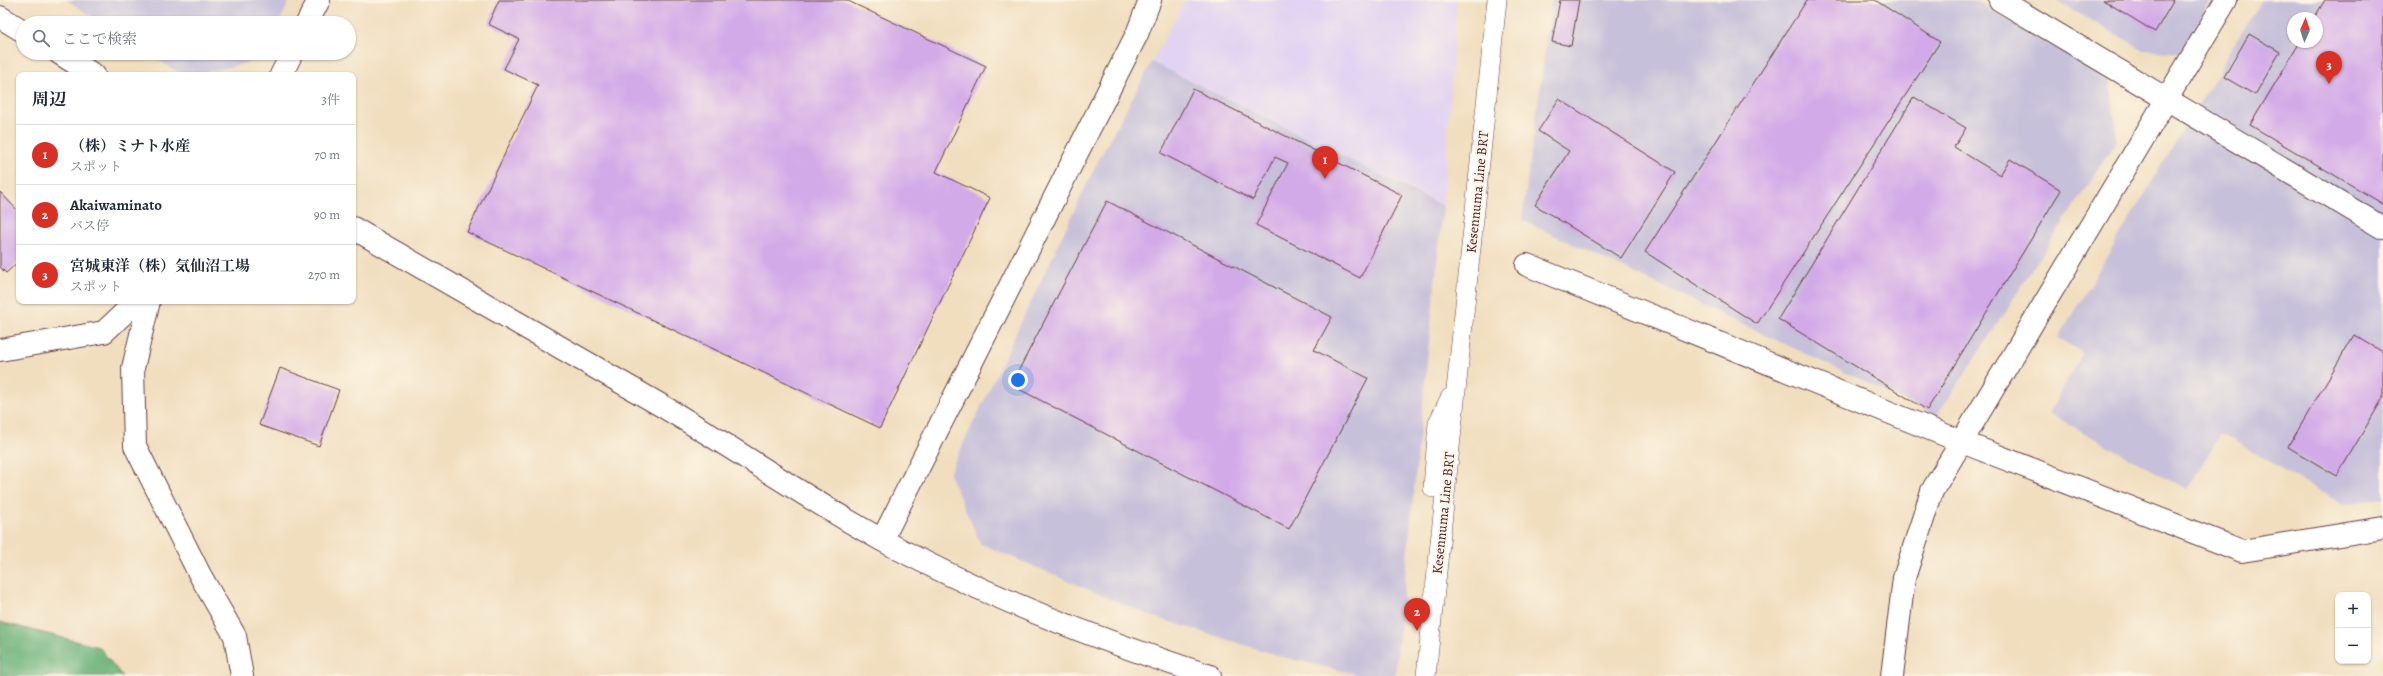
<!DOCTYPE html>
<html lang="ja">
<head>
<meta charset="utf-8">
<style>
	:root { --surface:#fff; --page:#f2f2f3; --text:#1f2937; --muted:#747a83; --line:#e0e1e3; --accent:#d93025 }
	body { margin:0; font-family:Alegreya,"Noto Serif JP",serif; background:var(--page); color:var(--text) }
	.controls { position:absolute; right:12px; bottom:12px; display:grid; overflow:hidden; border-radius:8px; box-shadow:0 1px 3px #0004 }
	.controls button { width:36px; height:36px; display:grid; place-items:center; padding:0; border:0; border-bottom:1px solid var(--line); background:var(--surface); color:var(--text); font:20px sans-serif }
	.compass { position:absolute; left:2287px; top:12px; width:36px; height:36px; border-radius:50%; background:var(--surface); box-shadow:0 1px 3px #0004; rotate:3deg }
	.you { position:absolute; left:1018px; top:380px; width:14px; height:14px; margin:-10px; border:3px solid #fff; border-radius:50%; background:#1a73e8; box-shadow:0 0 0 6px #1a73e833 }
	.badge { display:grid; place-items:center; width:26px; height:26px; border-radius:50%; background:var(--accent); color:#fff; font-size:13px; font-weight:700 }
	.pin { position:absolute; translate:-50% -33px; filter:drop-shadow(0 1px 2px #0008) }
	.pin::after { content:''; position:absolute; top:21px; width:14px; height:12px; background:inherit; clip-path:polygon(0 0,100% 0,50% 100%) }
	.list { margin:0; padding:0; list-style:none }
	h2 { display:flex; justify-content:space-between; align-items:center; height:52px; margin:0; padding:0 16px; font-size:17px }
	h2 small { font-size:13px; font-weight:400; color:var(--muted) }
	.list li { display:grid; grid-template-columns:26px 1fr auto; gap:12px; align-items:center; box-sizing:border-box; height:60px; padding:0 16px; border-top:1px solid var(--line) }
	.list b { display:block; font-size:15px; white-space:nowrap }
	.list p { margin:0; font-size:13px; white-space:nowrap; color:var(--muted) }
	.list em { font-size:13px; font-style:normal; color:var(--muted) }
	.icon { flex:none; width:22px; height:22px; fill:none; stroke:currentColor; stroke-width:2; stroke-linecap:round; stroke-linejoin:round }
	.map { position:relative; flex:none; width:2383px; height:676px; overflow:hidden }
	.search { position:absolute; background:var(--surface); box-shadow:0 1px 3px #0004; left:16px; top:16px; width:340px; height:44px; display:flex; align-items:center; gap:10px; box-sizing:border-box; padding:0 14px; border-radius:22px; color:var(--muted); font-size:15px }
	.panel { position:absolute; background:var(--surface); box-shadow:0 1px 3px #0004; left:16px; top:72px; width:340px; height:232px; border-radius:8px }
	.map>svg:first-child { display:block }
	.built { fill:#e3d3f2 }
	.industrial { fill:#c6c0da; fill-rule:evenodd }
	.forest { fill:#6cb379; stroke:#5b6952 }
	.building { fill:#d3aae8 }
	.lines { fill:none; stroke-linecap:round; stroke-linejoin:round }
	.lane-casing { stroke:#633c41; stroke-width:20 }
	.street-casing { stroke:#633c41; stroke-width:24 }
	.secondary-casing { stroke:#633c41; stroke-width:24 }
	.lane { stroke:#fff; stroke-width:19 }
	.street { stroke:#fff; stroke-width:22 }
	.secondary { stroke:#fff; stroke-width:22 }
	.labels { text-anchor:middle; stroke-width:4; stroke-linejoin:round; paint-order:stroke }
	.street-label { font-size:14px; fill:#4a1f2b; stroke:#fcf5e5 }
</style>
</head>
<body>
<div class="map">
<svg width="2383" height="676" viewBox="0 0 2383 676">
	<rect width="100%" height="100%" fill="#fcf5e5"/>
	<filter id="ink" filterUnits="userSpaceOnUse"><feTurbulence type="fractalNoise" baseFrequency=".025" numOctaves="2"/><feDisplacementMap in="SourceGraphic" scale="8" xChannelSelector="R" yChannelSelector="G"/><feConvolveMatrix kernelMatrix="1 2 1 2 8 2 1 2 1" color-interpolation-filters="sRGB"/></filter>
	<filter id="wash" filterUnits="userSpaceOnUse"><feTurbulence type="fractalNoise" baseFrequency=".012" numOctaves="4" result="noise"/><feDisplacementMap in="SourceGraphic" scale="16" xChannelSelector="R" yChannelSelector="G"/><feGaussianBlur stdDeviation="0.9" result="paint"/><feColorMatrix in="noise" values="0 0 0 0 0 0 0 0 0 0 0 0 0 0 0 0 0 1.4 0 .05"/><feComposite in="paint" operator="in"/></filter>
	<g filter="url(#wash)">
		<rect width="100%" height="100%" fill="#f1debf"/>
		<path class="built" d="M1185 0H1457L1443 206 1152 62Z"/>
		<path class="industrial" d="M67 0H290L279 23H102Z
			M1552 0H1975L2110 80 2117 140 1937 416 1522 220Z
			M2055 0H2211L2180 53 2144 50Z
			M2261 0H2383V498L2343 505 2221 433 2187 490 2049 413 2083 353 2058 338ZM2293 18H2317V42H2293Z
			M148 53H264L261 60 192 75H182Z
			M1152 62 1443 206 1395 676H1363L1283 657 1154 617 981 544 949 474 1097 163Z"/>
		<path class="forest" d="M0 622 99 647 122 676H0Z"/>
		<g id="blocks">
			<path class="building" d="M499 0H846L986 66 936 172 990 198 880 428 467 232 538 85 504 69 519 39 488 24Z
				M1560 0H1579L1571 46 1552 42Z
				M1807 0H1875L1940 42 1757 324 1645 252Z
				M2103 0H2174L2155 32Z
				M2325 0H2383V204L2250 125 2300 42H2317V18H2314Z
				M2249 34 2280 52 2255 95 2224 77Z
				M1193 89 1402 195 1360 278 1256 225 1288 163 1275 157 1253 200 1161 153Z
				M1914 97 1966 128 1954 147 2000 175 2010 159 2061 190 1927 410 1778 319Z
				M1559 99 1675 172 1621 258 1535 205 1569 151 1538 131Z
				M0 192 19 212V261L6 273 0 267Z
				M1107 201 1332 317 1314 350 1368 378 1289 529 1011 385Z
				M2354 335 2383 352V398L2337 476 2288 447Z
				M280 368 339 390 319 446 259 425Z"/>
		</g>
	</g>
	<g filter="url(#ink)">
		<use href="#blocks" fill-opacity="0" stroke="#633c41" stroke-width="1"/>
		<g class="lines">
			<g class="lane-casing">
				<path id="lane" d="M1433 488 1438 423 1450 398
					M1426 676 1497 0"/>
			</g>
			<g class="street-casing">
				<path id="street" d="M2000 0 2383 228
					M307 23 319 0
					M281 75 292 53
					M1527 265 1962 442 2242 551 2383 528
					M149 301 133 368 135 446 200 575 235 636 242 676
					M0 350 104 332 137 301
					M882 540 1137 34 1150 0"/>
			</g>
			<g class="secondary-casing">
				<path id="secondary" d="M0 17 23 31
					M59 53 94 75
					M353 228C454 287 556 344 657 403 733 447 805 498 882 540 984 596 1099 640 1210 676
					M1892 676 1904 578 1932 491 2226 0"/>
			</g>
			<use href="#lane" class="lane"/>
			<use href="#street" class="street"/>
			<use href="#secondary" class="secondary"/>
		</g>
	</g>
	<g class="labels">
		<g class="street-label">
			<text transform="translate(1477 192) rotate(-84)" y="5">Kesennuma Line BRT</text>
			<text transform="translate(1443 513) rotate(-84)" y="5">Kesennuma Line BRT</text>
		</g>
	</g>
</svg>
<div class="controls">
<button>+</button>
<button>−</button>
</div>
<svg class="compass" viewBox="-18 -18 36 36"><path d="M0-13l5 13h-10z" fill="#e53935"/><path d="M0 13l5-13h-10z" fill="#747a83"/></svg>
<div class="you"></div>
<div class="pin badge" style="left:1325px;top:179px">1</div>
<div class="pin badge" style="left:1417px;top:631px">2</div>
<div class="pin badge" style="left:2329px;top:84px">3</div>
<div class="search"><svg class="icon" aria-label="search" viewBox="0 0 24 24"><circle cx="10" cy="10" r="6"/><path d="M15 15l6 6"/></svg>ここで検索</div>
<section class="panel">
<h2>周辺<small>3件</small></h2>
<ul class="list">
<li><span class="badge">1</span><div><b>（株）ミナト水産</b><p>スポット</p></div><em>70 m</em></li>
<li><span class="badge">2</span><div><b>Akaiwaminato</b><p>バス停</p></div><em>90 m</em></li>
<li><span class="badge">3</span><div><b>宮城東洋（株）気仙沼工場</b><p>スポット</p></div><em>270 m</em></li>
</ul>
</section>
</div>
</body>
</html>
